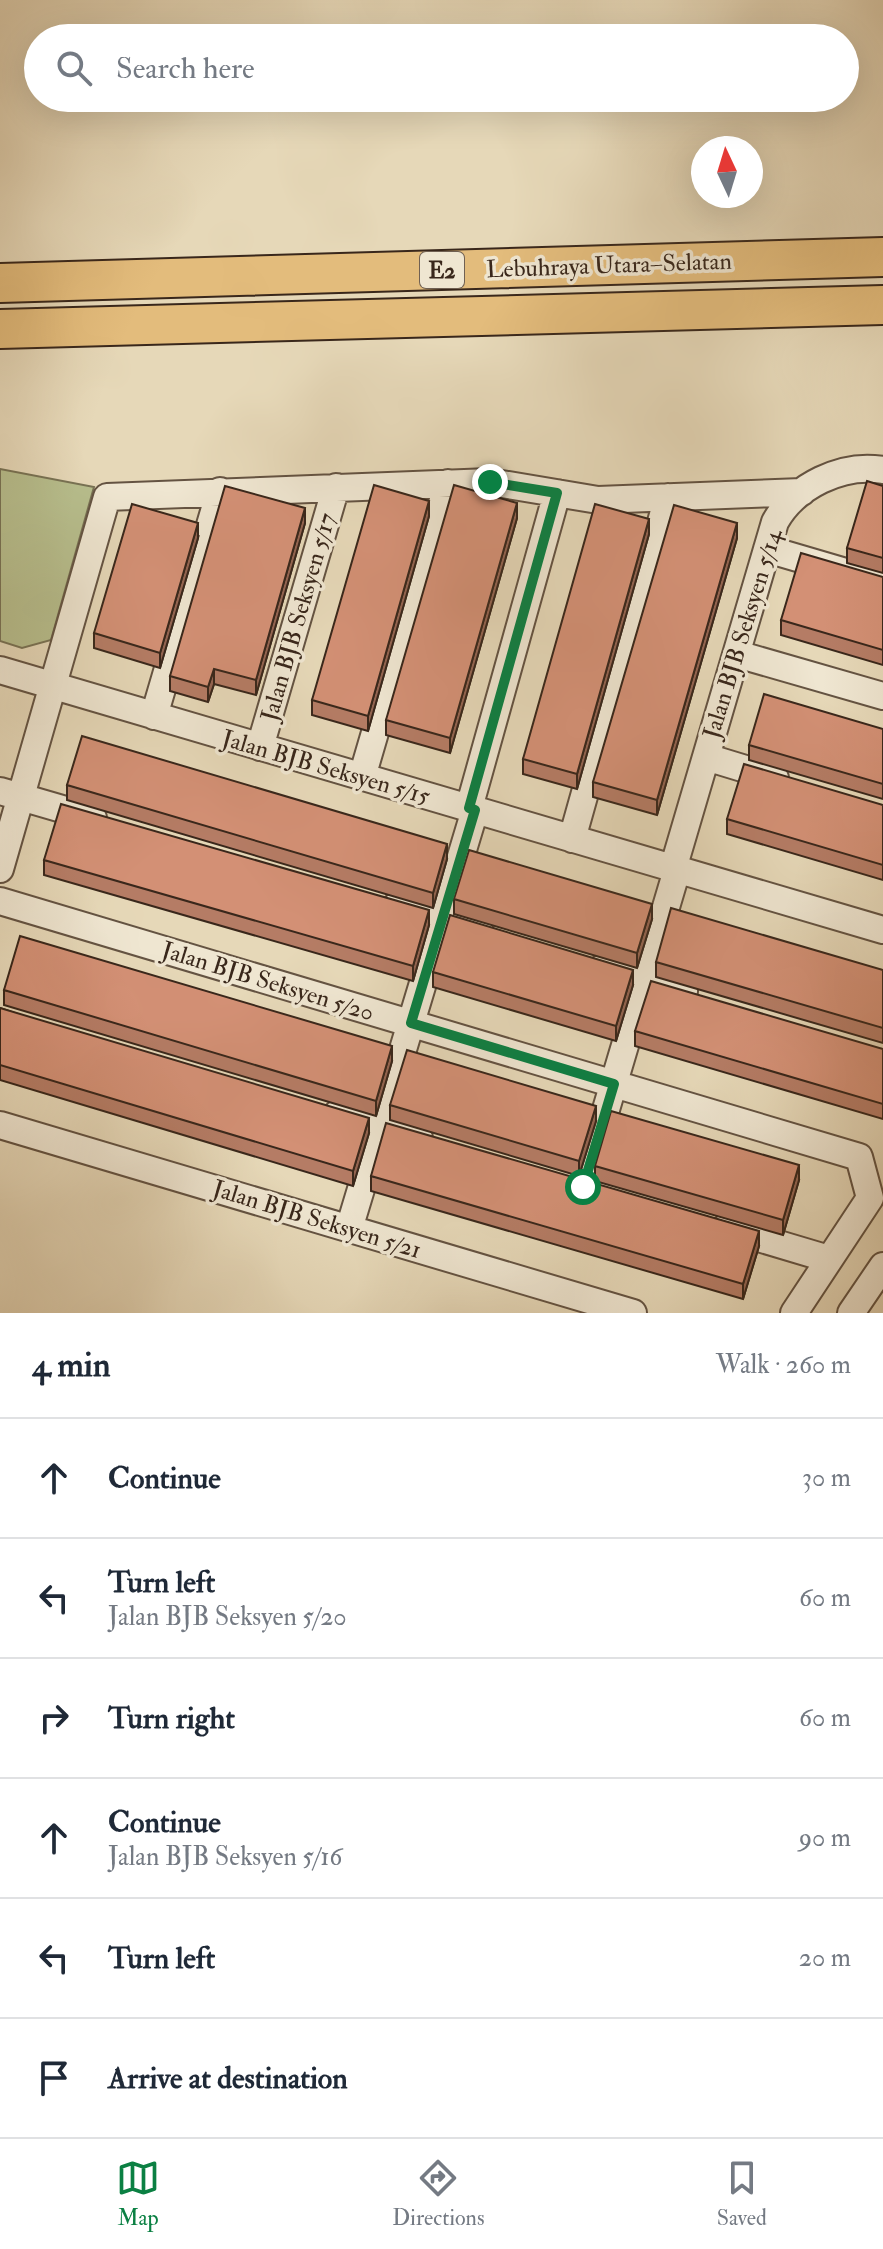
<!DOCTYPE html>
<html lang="en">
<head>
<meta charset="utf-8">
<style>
	:root { --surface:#fff; --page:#f6f6f7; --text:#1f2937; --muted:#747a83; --line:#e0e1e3; --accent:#0b8043 }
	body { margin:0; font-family:"IM FELL Double Pica",serif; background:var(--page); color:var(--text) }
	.compass { position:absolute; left:691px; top:136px; width:72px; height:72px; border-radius:50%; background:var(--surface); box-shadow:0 8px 32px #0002; rotate:356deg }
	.stop { position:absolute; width:24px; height:24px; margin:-18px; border:6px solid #0b8043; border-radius:50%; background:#fff }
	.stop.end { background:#0b8043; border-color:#fff; box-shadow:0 2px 8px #0008 }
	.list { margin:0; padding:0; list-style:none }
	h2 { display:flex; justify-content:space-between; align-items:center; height:104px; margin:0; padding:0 32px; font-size:34px }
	h2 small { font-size:26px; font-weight:400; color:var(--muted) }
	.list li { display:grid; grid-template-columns:52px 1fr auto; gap:24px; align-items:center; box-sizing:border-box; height:120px; padding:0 32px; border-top:2px solid var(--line) }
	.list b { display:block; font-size:30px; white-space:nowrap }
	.list p { margin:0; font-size:26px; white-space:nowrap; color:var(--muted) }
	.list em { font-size:26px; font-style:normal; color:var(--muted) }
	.icon { flex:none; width:44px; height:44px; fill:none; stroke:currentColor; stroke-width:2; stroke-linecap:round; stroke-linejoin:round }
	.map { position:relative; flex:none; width:883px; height:1313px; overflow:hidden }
	.search { position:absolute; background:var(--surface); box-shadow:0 8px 32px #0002; left:24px; right:24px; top:24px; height:88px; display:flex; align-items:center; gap:20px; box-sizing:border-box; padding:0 28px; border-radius:44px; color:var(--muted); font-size:30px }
	.sheet { height:824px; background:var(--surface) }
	nav { display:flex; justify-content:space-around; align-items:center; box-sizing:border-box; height:112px; border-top:2px solid var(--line); background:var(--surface); font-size:22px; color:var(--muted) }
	nav a { display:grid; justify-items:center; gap:4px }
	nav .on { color:var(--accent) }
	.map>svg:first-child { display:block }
	.green { fill:#b7be8d; stroke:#787254; stroke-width:2 }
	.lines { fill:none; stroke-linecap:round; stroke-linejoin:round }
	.minor-casing { stroke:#645342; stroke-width:30 }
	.highway-casing { stroke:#39271b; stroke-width:42 }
	.minor { stroke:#efe6d1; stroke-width:26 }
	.highway { stroke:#e3bc7c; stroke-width:38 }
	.wall { fill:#b57c65; stroke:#39271b; stroke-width:2 }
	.shaded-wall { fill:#946552; stroke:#39271b; stroke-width:2 }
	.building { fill:#d39075; stroke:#39271b; stroke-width:2 }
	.route { stroke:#0b8043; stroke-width:10 }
	.labels { text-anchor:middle; stroke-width:7; stroke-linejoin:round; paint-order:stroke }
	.shield { fill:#efe6d1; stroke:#706052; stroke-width:2 }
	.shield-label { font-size:22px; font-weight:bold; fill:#39271b }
	.street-label { font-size:24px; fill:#39271b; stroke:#efe6d1 }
</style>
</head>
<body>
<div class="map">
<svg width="883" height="1313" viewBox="0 0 883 1313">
	<rect width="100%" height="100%" fill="#e6d8b8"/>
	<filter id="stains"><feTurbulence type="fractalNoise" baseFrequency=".0025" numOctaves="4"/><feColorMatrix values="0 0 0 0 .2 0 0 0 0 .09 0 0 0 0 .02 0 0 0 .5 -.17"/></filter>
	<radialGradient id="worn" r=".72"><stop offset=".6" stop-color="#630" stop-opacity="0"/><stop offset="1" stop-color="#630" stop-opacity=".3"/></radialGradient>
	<path class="green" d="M0 469 94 487 51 640 22 648 0 641Z"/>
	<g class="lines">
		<g class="minor-casing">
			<path id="minor" d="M767 549 883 583
				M737 654 883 696
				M0 670 883 930
				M154 716 220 491
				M260 747 336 487
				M706 757 775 778
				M362 777 448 483
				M0 791 93 818
				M469 808 557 493
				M572 839 668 497
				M0 869 107 497 490 482 598 500 802 492
				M673 869 775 522C795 486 842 463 883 470
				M0 901 859 1157 870 1198 794 1313
				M395 907 480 932
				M602 968 684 991
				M337 1114 419 1138
				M0 1125 633 1313
				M583 1187 677 870
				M725 1228 829 1259
				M349 1229 475 810
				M851 1313 883 1266"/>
		</g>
		<g class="highway-casing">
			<path id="highway" d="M0 283 883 257
				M0 329 883 305"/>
		</g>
		<use href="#minor" class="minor"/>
		<use href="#highway" class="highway"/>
	</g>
	<path class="wall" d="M883 486V573L847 563V548Z
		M429 516 368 731 312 715V700Z
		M517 518 450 753 386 735V720Z
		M305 523 256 695 214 684 208 702 170 691V676Z
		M649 534 577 789 523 774V759Z
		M198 538 160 668 94 648V633Z
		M737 538 657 815 593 797V782Z
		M883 577V665L781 635V620Z
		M883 729V799L749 760V745Z
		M67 785 447 859 433 908 67 800Z
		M883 805V880L727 834V819Z
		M44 860 429 925 413 981 44 875Z
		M454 899 652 919 637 968 454 914Z
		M656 962 883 970V1043L656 977Z
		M433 972 633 985 616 1041 433 987Z
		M4 990 392 1061 376 1116 4 1005Z
		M0 1008 369 1133 353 1186 0 1080Z
		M635 1031 883 1049V1119L635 1046Z
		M390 1105 596 1121 579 1176 390 1120Z
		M595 1166 799 1180 783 1235 595 1181Z
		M371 1176 759 1246 743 1299 371 1191Z"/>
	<path class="shaded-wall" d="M429 501V516L368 731V716Z
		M517 503V518L450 753V738Z
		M305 508V523L256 695V680Z
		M649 519V534L577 789V774Z
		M198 523V538L160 668V653Z
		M737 523V538L657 815V800Z
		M214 669V684L208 702V687Z
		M447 844V859L433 908V893Z
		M652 904V919L637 968V953Z
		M429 910V925L413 981V966Z
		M633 970V985L616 1041V1026Z
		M392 1046V1061L376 1116V1101Z
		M596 1106V1121L579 1176V1161Z
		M369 1118V1133L353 1186V1171Z
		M799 1165V1180L783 1235V1220Z
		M759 1231V1246L743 1299V1284Z"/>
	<path class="building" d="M867 481 883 486V558L847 548Z
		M374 485 429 501 368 716 312 700Z
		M454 485 517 503 450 738 386 720Z
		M225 486 305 508 256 680 214 669 208 687 170 676Z
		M132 504 198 523 160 653 94 633Z
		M595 504 649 519 577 774 523 759Z
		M674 505 737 523 657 800 593 782Z
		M801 553 883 577V650L781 620Z
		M764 694 883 729V784L749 745Z
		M82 736 447 844 433 893 67 785Z
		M744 764 883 805V865L727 819Z
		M61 804 429 910 413 966 44 860Z
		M469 850 652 904 637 953 454 899Z
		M671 908 883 970V1028L656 962Z
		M450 915 633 970 616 1026 433 972Z
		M20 936 392 1046 376 1101 4 990Z
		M651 981 883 1049V1104L635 1031Z
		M0 1008 369 1118 353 1171 0 1065Z
		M407 1050 596 1106 579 1161 390 1105Z
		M611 1111 799 1165 783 1220 595 1166Z
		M386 1123 759 1231 743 1284 371 1176Z"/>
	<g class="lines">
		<path class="route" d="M490 482 557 493 469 808 475 810 411 1023 614 1084 583 1187"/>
	</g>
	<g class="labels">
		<rect class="shield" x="420" y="252" width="44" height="36" rx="6"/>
		<g class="shield-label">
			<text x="442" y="278">E2</text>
		</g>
		<g class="street-label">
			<text transform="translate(609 265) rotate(-2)" y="8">Lebuhraya Utara–Selatan</text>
			<text transform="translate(298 617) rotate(-74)" y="8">Jalan BJB Seksyen 5/17</text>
			<text transform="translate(742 634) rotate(-73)" y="8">Jalan BJB Seksyen 5/14</text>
			<text transform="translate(326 767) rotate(16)" y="8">Jalan BJB Seksyen 5/15</text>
			<text transform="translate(268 981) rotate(17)" y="8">Jalan BJB Seksyen 5/20</text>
			<text transform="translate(317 1219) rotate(17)" y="8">Jalan BJB Seksyen 5/21</text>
		</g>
	</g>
	<rect width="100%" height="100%" filter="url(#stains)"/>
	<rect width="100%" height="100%" fill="url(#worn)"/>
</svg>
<svg class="compass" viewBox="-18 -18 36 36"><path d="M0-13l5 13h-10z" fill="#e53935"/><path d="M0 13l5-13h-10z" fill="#747a83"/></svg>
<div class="stop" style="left:583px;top:1187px"></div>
<div class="stop end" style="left:490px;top:482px"></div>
<div class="search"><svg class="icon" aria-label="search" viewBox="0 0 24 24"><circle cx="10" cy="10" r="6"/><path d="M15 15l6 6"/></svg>Search here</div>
</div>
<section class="sheet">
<h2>4 min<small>Walk · 260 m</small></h2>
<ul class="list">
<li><svg class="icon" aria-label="ahead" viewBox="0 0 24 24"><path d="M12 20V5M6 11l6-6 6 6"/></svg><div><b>Continue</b></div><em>30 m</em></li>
<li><svg class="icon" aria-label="left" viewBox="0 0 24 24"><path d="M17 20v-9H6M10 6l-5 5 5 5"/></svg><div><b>Turn left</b><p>Jalan BJB Seksyen 5/20</p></div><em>60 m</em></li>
<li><svg class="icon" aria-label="right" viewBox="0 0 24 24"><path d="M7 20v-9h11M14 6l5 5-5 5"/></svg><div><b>Turn right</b></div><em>60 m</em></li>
<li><svg class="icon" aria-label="ahead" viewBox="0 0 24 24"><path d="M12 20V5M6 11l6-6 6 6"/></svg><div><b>Continue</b><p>Jalan BJB Seksyen 5/16</p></div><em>90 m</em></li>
<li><svg class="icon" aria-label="left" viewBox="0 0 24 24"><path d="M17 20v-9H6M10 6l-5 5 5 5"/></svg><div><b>Turn left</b></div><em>20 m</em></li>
<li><svg class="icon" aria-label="arrive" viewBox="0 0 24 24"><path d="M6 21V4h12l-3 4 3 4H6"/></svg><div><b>Arrive at destination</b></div></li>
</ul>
</section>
<nav>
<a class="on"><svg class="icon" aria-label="map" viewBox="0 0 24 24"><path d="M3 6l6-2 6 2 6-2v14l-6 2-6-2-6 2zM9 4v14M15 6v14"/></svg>Map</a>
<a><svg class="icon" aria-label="directions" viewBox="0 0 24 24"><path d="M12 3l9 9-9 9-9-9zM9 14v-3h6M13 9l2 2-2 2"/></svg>Directions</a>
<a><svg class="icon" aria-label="saved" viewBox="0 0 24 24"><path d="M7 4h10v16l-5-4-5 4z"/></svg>Saved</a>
</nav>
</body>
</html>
